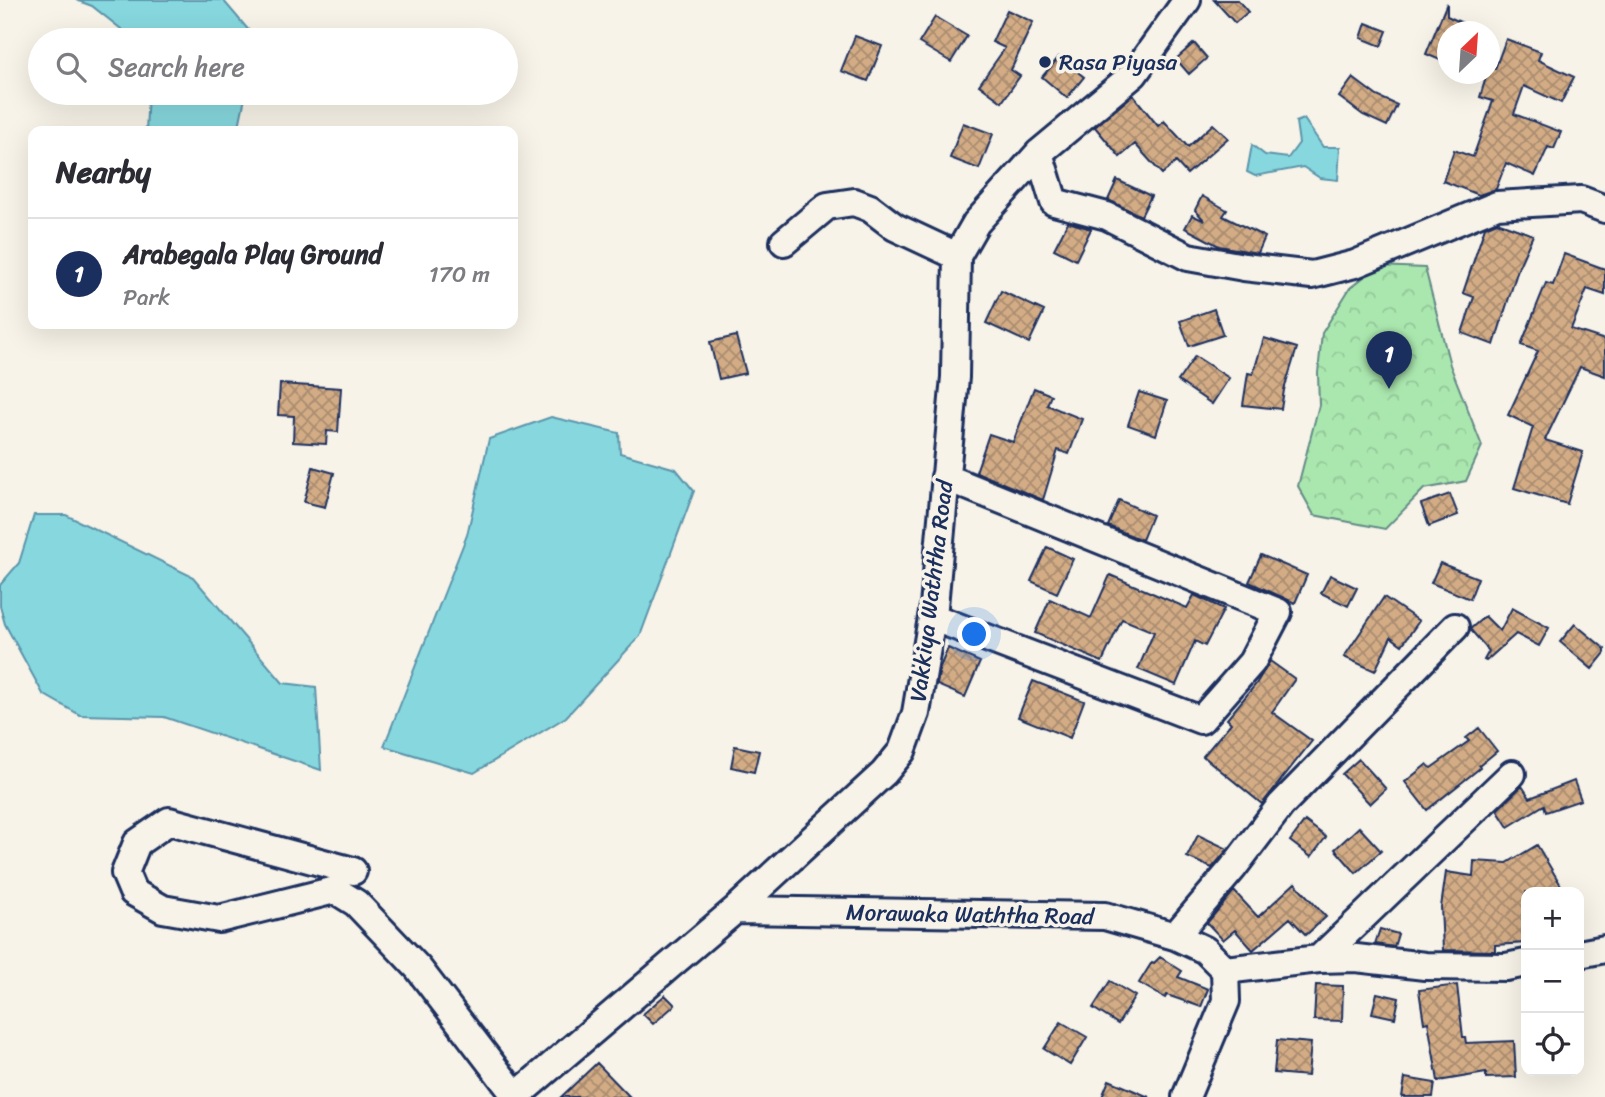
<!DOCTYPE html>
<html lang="en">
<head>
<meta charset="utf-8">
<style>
	:root { --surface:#fff; --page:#f2f2f3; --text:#2b2b33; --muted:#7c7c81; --line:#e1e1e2; --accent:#1b2f5e }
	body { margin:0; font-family:Sriracha,sans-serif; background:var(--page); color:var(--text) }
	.controls { position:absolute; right:21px; bottom:21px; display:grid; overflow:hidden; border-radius:14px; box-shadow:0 7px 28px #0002 }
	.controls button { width:63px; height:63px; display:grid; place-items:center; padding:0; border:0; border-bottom:2px solid var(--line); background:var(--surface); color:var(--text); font:35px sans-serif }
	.compass { position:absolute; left:1437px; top:21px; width:63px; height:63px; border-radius:50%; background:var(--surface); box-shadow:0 7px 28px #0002; rotate:25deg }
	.you { position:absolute; left:975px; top:635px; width:24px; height:24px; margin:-18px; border:5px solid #fff; border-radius:50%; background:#1a73e8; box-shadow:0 0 0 10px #1a73e833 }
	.badge { display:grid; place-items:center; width:46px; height:46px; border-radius:50%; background:var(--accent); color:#fff; font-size:23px; font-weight:700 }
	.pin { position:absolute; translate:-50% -58px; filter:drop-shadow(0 2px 4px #0008) }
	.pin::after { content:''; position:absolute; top:37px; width:24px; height:21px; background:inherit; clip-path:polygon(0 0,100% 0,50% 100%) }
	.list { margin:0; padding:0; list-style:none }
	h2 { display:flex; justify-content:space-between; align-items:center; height:91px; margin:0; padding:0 28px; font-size:30px }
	h2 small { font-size:23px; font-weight:400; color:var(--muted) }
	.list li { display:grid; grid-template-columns:46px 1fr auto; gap:21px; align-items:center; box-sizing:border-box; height:112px; padding:0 28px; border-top:2px solid var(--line) }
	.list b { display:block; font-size:26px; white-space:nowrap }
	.list p { margin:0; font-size:23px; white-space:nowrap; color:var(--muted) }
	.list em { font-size:23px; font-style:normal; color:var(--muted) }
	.icon { flex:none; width:38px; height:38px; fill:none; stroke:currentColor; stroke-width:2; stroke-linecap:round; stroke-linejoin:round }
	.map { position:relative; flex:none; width:1605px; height:1097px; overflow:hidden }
	.search { position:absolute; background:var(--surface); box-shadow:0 7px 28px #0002; left:28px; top:28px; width:490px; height:77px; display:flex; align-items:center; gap:18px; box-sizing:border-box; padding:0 24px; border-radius:38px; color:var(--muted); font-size:26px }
	.panel { position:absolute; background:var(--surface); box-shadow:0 7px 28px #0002; left:28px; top:126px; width:490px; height:203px; border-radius:14px }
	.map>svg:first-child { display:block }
	.park { fill:url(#park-crowns); stroke:#628b86; stroke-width:2 }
	.water { fill:#86d8de; stroke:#5b94ab; stroke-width:2 }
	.building { fill:url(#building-cross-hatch); stroke:#1b2f5e; stroke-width:2 }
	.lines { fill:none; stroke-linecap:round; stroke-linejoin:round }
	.minor-casing { stroke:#1b2f5e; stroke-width:32 }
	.minor { stroke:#f7f3e8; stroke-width:26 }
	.poi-dot { fill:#1b2f5e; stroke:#f7f3e8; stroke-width:2.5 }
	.labels { text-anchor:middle; stroke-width:7; stroke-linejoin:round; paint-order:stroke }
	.poi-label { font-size:23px; fill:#1b2f5e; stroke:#f7f3e8; text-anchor:start }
	.street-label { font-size:23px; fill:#1b2f5e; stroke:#f7f3e8 }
</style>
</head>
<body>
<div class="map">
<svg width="1605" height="1097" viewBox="0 0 1605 1097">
	<defs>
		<pattern id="park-crowns" width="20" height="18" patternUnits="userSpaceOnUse" patternTransform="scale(1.75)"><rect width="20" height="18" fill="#aae7ae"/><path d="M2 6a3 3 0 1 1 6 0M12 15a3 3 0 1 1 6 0" fill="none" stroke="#92c698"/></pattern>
		<pattern id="building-cross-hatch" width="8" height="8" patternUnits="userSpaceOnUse" patternTransform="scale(1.75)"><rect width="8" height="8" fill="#d3ac85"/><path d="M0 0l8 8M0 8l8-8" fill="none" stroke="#aa8c70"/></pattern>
	</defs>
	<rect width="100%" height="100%" fill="#f7f3e8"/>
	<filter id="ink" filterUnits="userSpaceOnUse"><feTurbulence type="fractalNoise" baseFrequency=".0143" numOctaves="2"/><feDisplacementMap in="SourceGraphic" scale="14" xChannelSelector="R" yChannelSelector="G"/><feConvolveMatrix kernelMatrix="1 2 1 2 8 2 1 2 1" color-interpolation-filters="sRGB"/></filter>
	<g filter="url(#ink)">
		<path class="park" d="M1378 266 1425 268 1450 365 1482 446 1466 481 1424 489 1385 529 1314 515 1298 486 1319 405 1318 373 1322 333 1350 288Z"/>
		<path class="water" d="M76 0H223L257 40H135L92 6Z
			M148 93H246L238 131H146Z
			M1304 119 1323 147H1340L1338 180 1320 178 1303 167 1255 176 1247 172 1252 145 1265 155 1288 158 1299 143 1296 122Z
			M551 417 619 433 620 453 676 469 694 491 640 636 566 717 474 773 384 746 467 535 489 439Z
			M34 515H66L193 577 283 683 316 687 321 770 164 717 80 715 43 694 5 624 0 606V585L19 563Z"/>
		<path class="building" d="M1214 0H1238L1248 12 1235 23Z
			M1447 3V16L1482 32H1447V63L1426 54Z
			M1007 10 1033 22 1011 70 1020 76 1002 102 979 85 1005 48 992 42Z
			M935 17 967 36 951 62 919 43Z
			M1366 23 1387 31 1381 46 1361 38Z
			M855 36 882 46 868 81 841 71Z
			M1506 39 1541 52 1538 60 1574 77 1561 103 1524 86 1514 114 1561 132 1554 149 1548 147 1535 176 1506 163 1496 189 1479 195 1443 181 1454 150 1473 157 1493 101 1480 97 1487 74H1489V67L1495 69Z
			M1194 43 1207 58 1189 74 1176 59Z
			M1059 57 1084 77 1067 98 1042 77Z
			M1353 78 1377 96 1397 105 1387 126 1363 115 1339 97Z
			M1133 95 1158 126 1164 121 1188 147 1213 124 1228 138 1187 174 1176 162 1162 174 1135 144 1120 157 1095 127Z
			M963 123 993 134 979 169 950 158Z
			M1117 180 1151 196 1141 216 1108 200Z
			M1202 196 1227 210 1223 216 1265 237 1258 253 1219 246 1185 228 1192 215 1205 221 1195 210Z
			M1068 222 1091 229 1076 260 1054 249Z
			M1497 222 1533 235 1519 266 1494 345 1462 333 1474 297 1463 293 1485 227Z
			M1564 254 1605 269V295L1587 289 1571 329 1605 340V376L1580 367 1545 440 1583 452 1567 504 1514 488 1533 427 1508 415 1538 351 1521 345 1546 283 1553 285Z
			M1001 291 1044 311 1029 343 986 323Z
			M1214 309 1223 335 1189 346 1180 321Z
			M736 336 746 373 719 379 710 342Z
			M1264 338 1297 348 1284 390 1281 409 1243 405 1248 373 1253 374Z
			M1195 356 1229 378 1212 404 1178 381Z
			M280 384 341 388 338 432 327 431 326 444 293 442 294 416 278 415Z
			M1034 388 1051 395 1047 405 1082 419 1069 454 1058 450 1043 500 976 472 989 434 1013 442Z
			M1139 392 1167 401 1156 435 1128 425Z
			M313 467 334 473 325 507 304 502Z
			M1450 494 1458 515 1429 526 1421 504Z
			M1119 500 1152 515 1142 540 1108 526Z
			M1047 547 1073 559 1057 593 1031 581Z
			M1261 555 1307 575 1295 603 1249 582Z
			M1440 563 1478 578 1470 599 1431 583Z
			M1110 575 1187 608 1194 595 1224 609 1205 646 1195 641 1176 685 1138 669 1154 632 1122 619 1102 662 1035 633 1050 599 1091 618Z
			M1330 575 1357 588 1348 606 1321 593Z
			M1384 597 1419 621 1402 645 1391 637 1375 671 1344 657Z
			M1512 608 1549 628 1539 646 1516 634 1486 661 1484 660 1489 651 1470 629 1485 616 1500 631Z
			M1575 624 1605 649V653L1592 669 1560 642Z
			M948 648 980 662 965 697 937 685 940 667Z
			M1270 661 1295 679 1272 712 1312 741 1262 804 1203 756 1231 723 1227 719 1256 684Z
			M1033 681 1084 701 1070 738 1018 717Z
			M1479 728 1497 751 1479 766 1480 768 1427 810 1405 782 1427 764 1431 768 1469 741 1466 738Z
			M735 746 759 751 754 772 731 767Z
			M1359 759 1386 789 1370 804 1342 774Z
			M1574 781 1581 800 1546 812 1544 805 1508 827 1497 810 1522 786 1530 798Z
			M1305 821 1326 837 1311 857 1290 841Z
			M1359 827 1381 851 1356 873 1335 849Z
			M1198 835 1228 849 1212 868 1187 857Z
			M1537 845 1565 892H1526V943L1495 945V951L1443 950 1441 907 1446 872 1473 876 1474 861 1507 863Z
			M1295 883 1326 917 1306 935 1290 918 1253 950 1235 930 1223 940 1207 923 1234 891 1258 917Z
			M1380 929 1398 934 1394 947 1375 944Z
			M1160 957 1182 971 1178 977 1208 989 1201 1007 1167 995 1165 998 1139 983 1152 962 1154 963Z
			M1110 981 1135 996 1118 1024 1093 1008Z
			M1316 985 1343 986 1342 1021 1314 1020Z
			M1457 985 1463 1037H1465L1466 1043 1514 1041 1516 1077 1486 1078V1073L1438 1081 1428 1022 1424 1023 1419 990Z
			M1377 993 1399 998 1395 1018 1372 1013Z
			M665 995 675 1005 653 1024 643 1014Z
			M1061 1022 1087 1037 1070 1065 1044 1049Z
			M1277 1040 1311 1043 1308 1076 1274 1073Z
			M597 1063 630 1097H561Z
			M1405 1078 1435 1083 1433 1097H1402Z
			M1109 1080 1149 1097H1102Z"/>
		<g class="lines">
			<g class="minor-casing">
				<path id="minor" d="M1039 153 1054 202 1107 216 1188 257 1244 267 1312 275 1355 264 1497 205 1581 200 1605 209
					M784 242 827 206 854 202 870 208 895 227 957 256
					M932 617 1201 720 1252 662 1278 612 945 477
					M353 871 169 821 137 843 125 873 133 892 163 909 219 919 335 890 356 903 418 968 516 1096
					M735 910 1105 916 1175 936 1205 950 1225 970 1319 959 1356 958 1425 966 1506 967 1526 963
					M1175 936 1233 868 1281 805 1455 627
					M1579 954 1605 949
					M1319 959 1512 774
					M515 1097 735 910 884 773 902 751 916 713 934 606 955 377 957 256 976 223 1039 153 1134 74 1187 0
					M1186 1097 1226 1001 1225 970"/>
			</g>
			<use href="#minor" class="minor"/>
		</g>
	</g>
	<circle class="poi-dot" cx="1045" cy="62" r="7"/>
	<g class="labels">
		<g class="poi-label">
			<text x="1059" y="70">Rasa Piyasa</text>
		</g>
		<g class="street-label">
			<text transform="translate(931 591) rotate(-83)" y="8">Vakkiya Waththa Road</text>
			<text transform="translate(970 914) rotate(1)" y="8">Morawaka Waththa Road</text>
		</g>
	</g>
</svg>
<div class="controls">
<button>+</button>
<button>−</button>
<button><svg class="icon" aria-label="locate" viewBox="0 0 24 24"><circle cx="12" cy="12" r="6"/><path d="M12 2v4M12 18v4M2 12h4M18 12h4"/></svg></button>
</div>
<svg class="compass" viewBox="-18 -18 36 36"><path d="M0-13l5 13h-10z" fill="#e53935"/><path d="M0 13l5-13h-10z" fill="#7c7c81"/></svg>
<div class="you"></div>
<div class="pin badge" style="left:1389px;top:389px">1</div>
<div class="search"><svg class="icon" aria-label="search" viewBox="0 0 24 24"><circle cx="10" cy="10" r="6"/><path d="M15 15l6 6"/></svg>Search here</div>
<section class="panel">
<h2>Nearby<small></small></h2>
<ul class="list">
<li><span class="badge">1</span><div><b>Arabegala Play Ground</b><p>Park</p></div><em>170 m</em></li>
</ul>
</section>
</div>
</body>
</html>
